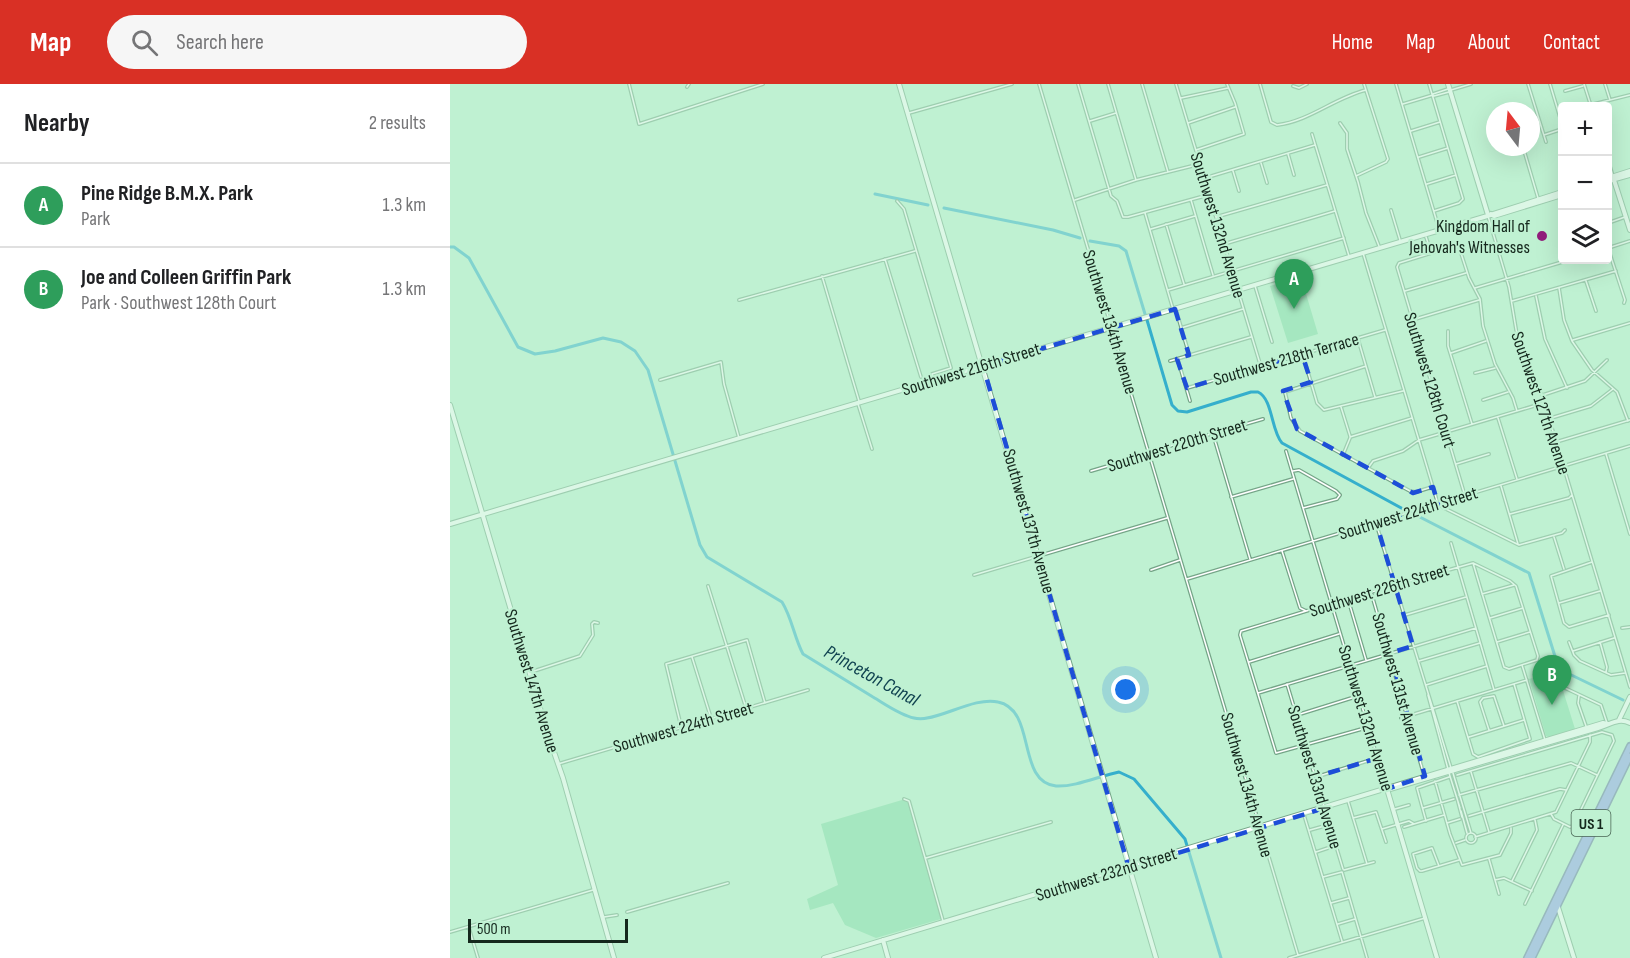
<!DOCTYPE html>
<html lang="en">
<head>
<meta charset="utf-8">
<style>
	:root { --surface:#fff; --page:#f6f6f6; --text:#202124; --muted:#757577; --line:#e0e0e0; --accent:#d93025 }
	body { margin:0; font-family:"Sofia Sans Condensed",sans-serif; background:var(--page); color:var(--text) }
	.controls { position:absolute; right:18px; top:18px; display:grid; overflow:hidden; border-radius:6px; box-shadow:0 6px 24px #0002 }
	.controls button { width:54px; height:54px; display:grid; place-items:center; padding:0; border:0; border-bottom:2px solid var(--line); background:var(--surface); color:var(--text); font:30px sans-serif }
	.compass { position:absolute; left:1036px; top:18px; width:54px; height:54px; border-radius:50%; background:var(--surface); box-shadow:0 6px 24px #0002; rotate:344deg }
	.scale { position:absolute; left:18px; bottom:15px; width:160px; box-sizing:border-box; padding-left:6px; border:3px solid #15281d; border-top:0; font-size:16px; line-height:21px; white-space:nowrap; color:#15281d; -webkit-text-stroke:4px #bff1d2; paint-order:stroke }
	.you { position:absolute; left:676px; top:606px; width:21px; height:21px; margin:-15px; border:4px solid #fff; border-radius:50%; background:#1a73e8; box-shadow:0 0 0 9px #1a73e833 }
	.badge { display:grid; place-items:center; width:39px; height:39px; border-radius:50%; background:var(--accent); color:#fff; font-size:20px; font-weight:700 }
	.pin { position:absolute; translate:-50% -50px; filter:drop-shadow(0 2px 3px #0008) }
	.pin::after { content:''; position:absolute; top:32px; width:21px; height:18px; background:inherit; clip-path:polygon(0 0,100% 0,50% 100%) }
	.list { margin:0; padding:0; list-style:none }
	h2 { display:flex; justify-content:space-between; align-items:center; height:78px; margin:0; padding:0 24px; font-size:26px }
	h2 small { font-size:20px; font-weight:400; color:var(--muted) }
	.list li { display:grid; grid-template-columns:39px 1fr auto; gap:18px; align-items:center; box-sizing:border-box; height:84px; padding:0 24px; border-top:2px solid var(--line) }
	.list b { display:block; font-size:22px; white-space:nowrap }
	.list p { margin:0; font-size:20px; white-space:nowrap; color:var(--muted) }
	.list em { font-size:20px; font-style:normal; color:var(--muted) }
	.icon { flex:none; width:33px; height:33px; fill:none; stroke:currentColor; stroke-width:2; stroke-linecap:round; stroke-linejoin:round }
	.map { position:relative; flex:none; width:1180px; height:874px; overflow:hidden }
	header { display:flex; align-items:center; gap:36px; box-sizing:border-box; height:84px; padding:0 30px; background:var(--accent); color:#fff }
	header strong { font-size:28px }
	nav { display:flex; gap:33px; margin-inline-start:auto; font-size:21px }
	.search { width:420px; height:54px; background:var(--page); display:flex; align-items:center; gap:15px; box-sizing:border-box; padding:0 21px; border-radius:33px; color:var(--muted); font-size:22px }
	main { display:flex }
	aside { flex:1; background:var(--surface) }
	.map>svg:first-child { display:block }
	.green { fill:#86dcaa }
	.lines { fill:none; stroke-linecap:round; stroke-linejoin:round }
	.canal { stroke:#35afcc; stroke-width:3 }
	.street-casing { stroke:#75a588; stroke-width:4 }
	.secondary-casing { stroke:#75a588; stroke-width:6 }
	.highway-casing { stroke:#6876a5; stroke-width:8 }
	.street { stroke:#fff; stroke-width:1.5 }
	.secondary { stroke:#fff; stroke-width:4 }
	.highway { stroke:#95a0ee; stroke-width:5 }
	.marked { fill:none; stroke:#1d4ed8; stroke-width:4.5; stroke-dasharray:12 8; stroke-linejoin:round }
	.poi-dot { fill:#921d7c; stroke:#bff1d2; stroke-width:2 }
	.labels { text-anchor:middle; stroke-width:4.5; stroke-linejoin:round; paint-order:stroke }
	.shield { fill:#bff1d2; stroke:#486453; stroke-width:1.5 }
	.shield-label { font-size:16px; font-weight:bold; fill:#15281d }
	.street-label { font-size:18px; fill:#15281d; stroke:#bff1d2 }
	.poi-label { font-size:18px; fill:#15281d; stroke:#bff1d2; text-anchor:end }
	.water-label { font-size:20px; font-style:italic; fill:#114451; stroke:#bff1d2 }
</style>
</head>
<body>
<header>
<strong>Map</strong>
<div class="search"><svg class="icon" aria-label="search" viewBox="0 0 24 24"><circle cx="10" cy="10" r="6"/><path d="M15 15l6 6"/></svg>Search here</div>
<nav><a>Home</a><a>Map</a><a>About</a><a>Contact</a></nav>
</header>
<main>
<aside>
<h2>Nearby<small>2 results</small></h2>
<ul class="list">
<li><span class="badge" style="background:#2e9e5b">A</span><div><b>Pine Ridge B.M.X. Park</b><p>Park</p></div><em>1.3 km</em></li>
<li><span class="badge" style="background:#2e9e5b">B</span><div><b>Joe and Colleen Griffin Park</b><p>Park · Southwest 128th Court</p></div><em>1.3 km</em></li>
</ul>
</aside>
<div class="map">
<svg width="1180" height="874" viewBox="0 0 1180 874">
	<rect width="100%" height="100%" fill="#bff1d2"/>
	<path class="green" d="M851 193 868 250 838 259 820 202Z
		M1107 587 1125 645 1099 653 1096 652 1079 595Z
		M452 716 458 717 491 835 426 854 395 841 383 819 360 826 357 815 388 801 371 740Z"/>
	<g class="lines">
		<path class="canal" d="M425 110 478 121
			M494 124 603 146 630 154
			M640 157 669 162 676 167 695 230
			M0 163H4L19 174 68 263 85 270 105 267 153 254 171 258 185 267 198 286 250 461 257 473 332 518C342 534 344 553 353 570 377 585 400 599 423 613 435 620 450 631 464 634 467 635 474 635 477 634 498 631 527 613 548 618 587 626 566 698 606 702 626 703 649 692 669 688L684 695 735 755 771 874
			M697 236 722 321 728 327 737 328 801 308H808C823 315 821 347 832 359L955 426
			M962 429 1079 489 1108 582 1111 586 1173 616"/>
		<g class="street-casing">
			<path id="street" d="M179 0 189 40 313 0
				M589 0 848 871
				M628 0 661 112 667 117 673 133H678L758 111
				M658 0 686 96
				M692 0 718 88
				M726 0 811 283
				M810 0 821 38 827 41C860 37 884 14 916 6
				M946 0 989 145
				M979 0 1013 115 1009 119 984 127
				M1078 0 1096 58
				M1100 0 1112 40
				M1134 0 1141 22
				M1155 0 1160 16
				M843 2 849 4 857 0
				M237 3 239 0
				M1001 6 1021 0
				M1115 7 1133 2
				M983 10 998 5
				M984 12 999 8
				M731 14 778 4
				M953 20 983 11
				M1136 22 1180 11
				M459 29 562 0
				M640 37 666 29
				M738 39 785 23
				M890 39 897 49V65L908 98 916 129 929 162
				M961 47 990 38
				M862 50 899 172
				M1094 51 1112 45
				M1073 63 1088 114
				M746 66 794 50 785 19 777 0
				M838 70 844 91
				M969 73 998 64
				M1158 76 1163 92
				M811 79 817 99
				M783 87 789 107
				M906 92 936 78 938 75 914 0
				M755 94 865 61
				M977 100 1006 91
				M625 116 686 96 750 80
				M741 116 763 191
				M447 117 454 125 501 284 482 290 483 296
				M941 126 950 156
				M695 129 723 225
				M1038 132 1059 203 1068 257 1092 311 1180 603
				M766 133 877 101
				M1158 139 1175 133
				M716 140 734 200
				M701 145 745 132
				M976 153 981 168
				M774 160 885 127
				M1158 164 1175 216 1174 219
				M1158 164 1180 157
				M913 169 988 420 994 424 1069 461
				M435 175 471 293
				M372 192 409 317
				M1136 197 1146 227
				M805 202 822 258
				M1025 204 1119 176
				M1109 204 1114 236 1122 257 1142 286 1167 308 1178 337
				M718 206 894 154
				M955 207 1016 189
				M1086 212 1095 255 1117 304
				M289 216 465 167
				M1062 217 1166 187
				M726 226 739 270
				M962 236 1029 216
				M731 244 793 225
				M998 247V262L1022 340
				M908 255 925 313
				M1123 256 1180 239
				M1001 269 1036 257
				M853 271 867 319 874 326 953 307
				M728 276 740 317
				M720 277 801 253
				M916 282 835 308 841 334 850 347 960 407 966 408 982 403
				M1025 289 1045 284
				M210 296 271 278 274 300 289 354
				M737 304 935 246
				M1093 311 1135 297 1157 276
				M1033 316 1058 308
				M408 320 422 365
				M891 323 900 352
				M1048 334 1067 395
				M1101 334 1141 322 1163 305
				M763 350 800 475
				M900 353 962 334
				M1106 358 1180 336
				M836 367 936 703
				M1156 370 1180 450
				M893 371 900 354
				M1006 380 1039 370
				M918 384 923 377 953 367 969 356 1094 319
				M641 387 695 371 699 368 813 335
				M843 387 849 386 886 407 890 411 887 415 853 424
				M1051 402 1068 460
				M1015 412 947 183 949 179 1004 162 1009 163 1019 194 1030 215 1033 242 1045 280 1063 314 1067 327
				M781 413 843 395
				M1060 430 1119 414 1122 411
				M926 439 1001 684
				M1104 453 1114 485
				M1001 459 1044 606
				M1069 461 1112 449 1115 446
				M832 467 850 524 856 527
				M1142 478 1101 492 1114 539 1119 543 1159 531
				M701 486 730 476
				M524 491 717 434
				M737 495 1180 362
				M258 502 296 624
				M921 508 974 691
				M1032 510 1064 501
				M898 515 916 576
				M1109 519 1150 507
				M955 531 1016 513
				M1040 534 1073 524
				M1172 544 1180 543
				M1047 558 1080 548
				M1119 558 1124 571 1130 577 1161 591 1175 589
				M1150 558 1157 583 1156 588
				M1123 567 1164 554
				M242 573 261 634
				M969 577 1030 559
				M799 578 889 550
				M1072 581 1095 656
				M81 588 130 572 143 551 142 540 144 538 148 539
				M837 600 893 785
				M976 601 1037 582
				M1115 604 1151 621 1157 639
				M808 609 1026 544
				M978 611 998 685
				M1129 612 1128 619 1136 642
				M1007 617 1023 670 1028 673 1080 655 1064 600
				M847 631 908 612
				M951 634 1077 596
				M231 642 216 580 297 556 315 619
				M919 643 826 669 790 551 791 547 879 520 1023 479 1060 497 1066 502 1088 572 1087 576 1059 585 1054 583 1023 479
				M1039 646 1030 618 1033 614 1044 612 1054 642
				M1019 653 1074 636
				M108 680 358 606
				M1021 688 1039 748
				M999 689 1010 724
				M1003 689 1021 749
				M1007 691 1152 648 1162 651 1164 657 1123 742 1120 743 1104 735 1101 730
				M866 693 927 674
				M985 697 1000 750 1012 781 1050 771 1061 749V744
				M1009 711 1121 679 1147 691
				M454 715 459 717 493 837
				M898 717 917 780
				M1008 718 1012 733
				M973 724 1004 715
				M945 725 959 721
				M1011 727 1017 749
				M854 731 892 857
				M1019 732 1110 705 1116 706
				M903 734 926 728 936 758
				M976 737 967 704 999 693
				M997 739 1010 735
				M954 743 994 731
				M932 745 959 737 964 740
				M860 746 878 741
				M1016 754a5 5 0 1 1 10 0a5 5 0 1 1-10 0Z
				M1025 753 1106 728 1140 658V651
				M1006 759 1015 756
				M866 768 884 762
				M476 774 601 738
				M1039 775 1049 810
				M989 782 982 764 963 770 967 784 970 787H972L1009 776
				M894 786 924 778
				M873 793 892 788 917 874
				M1045 796 1054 794 1082 807
				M1062 797 1087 746 1085 736
				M881 819 899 814
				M1075 820 1113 741
				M177 828 278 799
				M154 833 167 831
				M888 840 905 835
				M19 844 28 874
				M0 848 143 806
				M839 874 975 834"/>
		</g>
		<g class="secondary-casing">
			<path id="secondary" d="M449 0 706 874
				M998 0 1038 131
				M1163 93 1180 146
				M1158 94 1180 87
				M1158 97 1180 91
				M1041 130 1044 132 1112 111
				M0 321 98 651 113 694 164 874
				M0 440 1034 133 1112 108
				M1169 636 1180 613
				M937 705 987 874
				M940 705 1148 644C1160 641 1168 633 1180 639
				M1107 820 1124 874
				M433 856 438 874
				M374 874 1153 639 1158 640"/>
		</g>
		<g class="highway-casing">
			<path id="highway" d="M1077 874 1180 662
				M1082 874 1180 672"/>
		</g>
		<use href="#street" class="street"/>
		<use href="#secondary" class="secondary"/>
		<use href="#highway" class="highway"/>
	</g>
	<path d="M0 0H1180V874H0ZM725 225 739 271 727 275 737 304 852 270 861 298 833 307 847 345 963 409 983 403 988 420 926 438 963 562 940 569 975 692 937 705 928 674 865 693 875 724 679 784 533 282Z" fill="#bff1d2" fill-opacity=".55" fill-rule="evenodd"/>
	<path class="marked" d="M725 225 739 271 727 275 737 304 852 270 861 298 833 307 847 345 963 409 983 403 988 420 926 438 963 562 940 569 975 692 937 705 928 674 865 693 875 724 679 784 533 282Z"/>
	<circle class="poi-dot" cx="1092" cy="152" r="6"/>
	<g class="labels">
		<rect class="shield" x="1121.5" y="726" width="39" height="26" rx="4.5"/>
		<g class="shield-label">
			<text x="1141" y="745">US 1</text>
		</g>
		<g class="street-label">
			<text transform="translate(768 141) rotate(73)" y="6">Southwest 132nd Avenue</text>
			<text transform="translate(660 238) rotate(73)" y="6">Southwest 134th Avenue</text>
			<text transform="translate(836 275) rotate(-16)" y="6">Southwest 218th Terrace</text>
			<text transform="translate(521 285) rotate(-17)" y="6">Southwest 216th Street</text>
			<text transform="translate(980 296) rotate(73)" y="6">Southwest 128th Court</text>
			<text transform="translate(1091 319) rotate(71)" y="6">Southwest 127th Avenue</text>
			<text transform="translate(727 361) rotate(-17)" y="6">Southwest 220th Street</text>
			<text transform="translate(958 429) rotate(-17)" y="6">Southwest 224th Street</text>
			<text transform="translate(579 437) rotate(74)" y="6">Southwest 137th Avenue</text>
			<text transform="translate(929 506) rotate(-17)" y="6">Southwest 226th Street</text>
			<text transform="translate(82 597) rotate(73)" y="6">Southwest 147th Avenue</text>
			<text transform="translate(948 600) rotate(74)" y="6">Southwest 131st Avenue</text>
			<text transform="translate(916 634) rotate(73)" y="6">Southwest 132nd Avenue</text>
			<text transform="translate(233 643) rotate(-16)" y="6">Southwest 224th Street</text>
			<text transform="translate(865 693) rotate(73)" y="6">Southwest 133rd Avenue</text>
			<text transform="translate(797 701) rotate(74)" y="6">Southwest 134th Avenue</text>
			<text transform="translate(656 790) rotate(-17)" y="6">Southwest 232nd Street</text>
		</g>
		<g class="poi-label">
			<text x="1080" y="148">Kingdom Hall of<tspan x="1080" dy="21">Jehovah's Witnesses</tspan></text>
		</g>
		<g class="water-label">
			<text transform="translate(422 591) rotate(29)" y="7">Princeton Canal</text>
		</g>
	</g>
</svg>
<div class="controls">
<button>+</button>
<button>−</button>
<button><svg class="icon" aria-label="layers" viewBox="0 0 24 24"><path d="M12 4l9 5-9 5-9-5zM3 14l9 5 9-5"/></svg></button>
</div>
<svg class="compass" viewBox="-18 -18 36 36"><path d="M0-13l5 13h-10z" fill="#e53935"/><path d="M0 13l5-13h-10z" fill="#757577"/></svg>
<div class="scale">500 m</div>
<div class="you"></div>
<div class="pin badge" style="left:844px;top:225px;background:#2e9e5b">A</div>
<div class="pin badge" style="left:1102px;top:621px;background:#2e9e5b">B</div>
</div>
</main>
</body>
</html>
